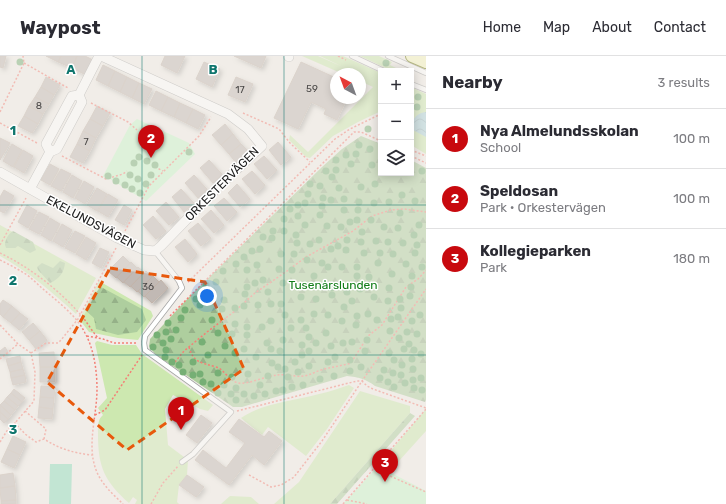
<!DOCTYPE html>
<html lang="en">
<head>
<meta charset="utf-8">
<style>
	:root { --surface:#fff; --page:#f2f2f3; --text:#2b2b33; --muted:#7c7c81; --line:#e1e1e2; --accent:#c8090e }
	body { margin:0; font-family:Rubik,sans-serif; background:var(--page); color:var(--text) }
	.controls { position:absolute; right:12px; top:12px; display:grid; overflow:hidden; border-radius:0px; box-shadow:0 2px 10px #0003 }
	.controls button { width:36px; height:36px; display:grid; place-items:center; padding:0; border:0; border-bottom:1px solid var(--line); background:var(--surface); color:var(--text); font:20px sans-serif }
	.compass { position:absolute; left:330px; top:12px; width:36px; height:36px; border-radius:50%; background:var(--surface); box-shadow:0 2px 10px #0003; rotate:319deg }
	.you { position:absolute; left:207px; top:240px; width:14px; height:14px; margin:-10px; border:3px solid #fff; border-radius:50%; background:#1a73e8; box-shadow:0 0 0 6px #1a73e833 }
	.badge { display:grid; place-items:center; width:26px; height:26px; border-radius:50%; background:var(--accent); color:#fff; font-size:13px; font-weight:700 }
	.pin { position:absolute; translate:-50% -33px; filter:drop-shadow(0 1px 2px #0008) }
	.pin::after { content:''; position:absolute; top:21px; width:14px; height:12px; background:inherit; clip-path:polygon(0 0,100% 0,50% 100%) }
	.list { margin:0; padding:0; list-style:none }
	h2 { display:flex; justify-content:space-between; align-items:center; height:52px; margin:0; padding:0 16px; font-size:17px }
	h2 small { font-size:13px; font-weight:400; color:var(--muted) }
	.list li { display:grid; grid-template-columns:26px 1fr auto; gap:12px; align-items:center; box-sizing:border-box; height:60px; padding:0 16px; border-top:1px solid var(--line) }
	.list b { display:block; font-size:15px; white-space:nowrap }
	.list p { margin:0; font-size:13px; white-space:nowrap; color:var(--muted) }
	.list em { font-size:13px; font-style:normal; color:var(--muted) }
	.icon { flex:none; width:22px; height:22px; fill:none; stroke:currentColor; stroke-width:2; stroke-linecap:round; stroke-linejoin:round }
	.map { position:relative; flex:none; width:426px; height:448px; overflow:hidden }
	header { display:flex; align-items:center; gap:24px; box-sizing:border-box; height:56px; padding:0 20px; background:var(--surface); border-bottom:1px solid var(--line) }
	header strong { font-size:19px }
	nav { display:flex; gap:22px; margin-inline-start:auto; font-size:14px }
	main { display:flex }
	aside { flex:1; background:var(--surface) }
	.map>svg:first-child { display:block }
	.grass { fill:#cde8b0 }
	.forest { fill:url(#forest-firs) }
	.park { fill:#c8f7ca }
	.pitch { fill:#8adbba }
	.water { fill:url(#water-waves) }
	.building { fill:#c1b9b4; stroke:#c2b4aa; filter:url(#shadow) }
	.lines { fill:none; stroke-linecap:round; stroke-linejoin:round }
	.lane-casing { stroke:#a5a5a5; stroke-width:6 }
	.street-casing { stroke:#a5a5a5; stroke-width:10 }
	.secondary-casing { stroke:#6c750a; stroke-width:14 }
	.path { stroke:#f47f75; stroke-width:1.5; stroke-dasharray:2 2; stroke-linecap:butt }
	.lane { stroke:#fff; stroke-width:4.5 }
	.street { stroke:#fff; stroke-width:9 }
	.secondary { stroke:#f6f7bf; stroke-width:12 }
	.tree { fill:#76af75 }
	.marked { fill:none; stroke:#e8590c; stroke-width:3; stroke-dasharray:8 5; stroke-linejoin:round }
	.grid { fill:none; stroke:#0f766e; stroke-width:1; stroke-opacity:0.55 }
	.labels { text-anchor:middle; stroke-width:3; stroke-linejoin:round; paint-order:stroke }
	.number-label { font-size:10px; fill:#494746 }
	.street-label { font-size:12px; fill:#212121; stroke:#fff }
	.park-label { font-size:12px; fill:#117c17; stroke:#fff }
	.grid-label { font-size:13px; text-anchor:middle; font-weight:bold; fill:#0f766e; stroke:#fff; stroke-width:3; stroke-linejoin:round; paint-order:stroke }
</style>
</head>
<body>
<header>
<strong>Waypost</strong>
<nav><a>Home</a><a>Map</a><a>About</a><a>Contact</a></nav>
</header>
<main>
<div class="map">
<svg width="426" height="448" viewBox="0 0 426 448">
	<defs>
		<pattern id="forest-firs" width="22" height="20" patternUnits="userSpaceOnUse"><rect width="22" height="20" fill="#aece9e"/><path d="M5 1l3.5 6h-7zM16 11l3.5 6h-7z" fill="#95b188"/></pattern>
		<pattern id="water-waves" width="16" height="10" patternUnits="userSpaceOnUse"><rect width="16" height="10" fill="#aad2dc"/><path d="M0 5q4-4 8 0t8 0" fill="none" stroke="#92b4bc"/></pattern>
		<filter id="shadow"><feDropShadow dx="2.5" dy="2.5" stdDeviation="2" flood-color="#0004"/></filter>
	</defs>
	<rect width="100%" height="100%" fill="#f1ede8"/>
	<path class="grass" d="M302 0H318L343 11 320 0H343L381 17V55L358 66 333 80 310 102 306 101 289 84 290 79 308 96 373 31 360 25V18H343Z
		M360 0H379L392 6 390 9 400 14 399 15H392Z
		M413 32 426 38V98L411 89V36Z
		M0 169 96 222 76 258C52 236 29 216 0 200Z
		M99 225 151 255 153 260 138 284 118 282 89 276 80 264 83 256Z
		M97 285 112 289H136L142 298 213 349 208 355 200 353 173 339 165 353 168 389 188 404 187 419 179 429 177 446 179 448H135L137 444 133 441 129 447C105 426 98 411 98 379 98 372 97 364 103 359L98 352 107 342 95 287Z
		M349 329 354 332 327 373 306 400 268 371 262 379 241 362C262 347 294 345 319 338 329 336 339 332 349 329Z
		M360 335 410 350V357L330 448H274L299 426Z
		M426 353V375L389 416 378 410Z
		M230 440 251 441 259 448H221Z"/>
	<path class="forest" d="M361 80 381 88V117H411V104L426 112V344L425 346 375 330C366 323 358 321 347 320L242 351H233L155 298 149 290 150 283 191 239 322 111 342 93Z
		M13 175 33 186 36 194 30 197 18 190 15 192H6L5 189C5 184 8 178 13 175Z
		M60 205 65 207C64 217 59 223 50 227L38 214 37 211 42 207 53 212Z
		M101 231 142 253 146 264 137 276 118 279 96 273 94 262 85 254 92 240Z
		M410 357 415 360 337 448H330Z"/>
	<path class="park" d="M137 63 189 87 195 98 146 145 105 120 102 122 130 69Z
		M378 410 426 435V448H343Z"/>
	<path class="pitch" d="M50 408H72L71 448H49Z"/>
	<path class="water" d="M426 56V81L413 74 411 68C414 61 418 57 426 56Z"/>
	<path class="building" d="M0 0H6L3 12 0 11Z
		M46 0H61L58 6Z
		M61 0H77L72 12 58 6Z
		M77 0H85L93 4 86 19 72 12Z
		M165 0H185L177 17 161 9Z
		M234 0H266L261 12Z
		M204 6 220 13 212 31 196 23Z
		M301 6 336 22V42H347L337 64 324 58 326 53 311 46 298 73 274 62Z
		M103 9 115 15 108 30 96 24Z
		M115 15 127 21 120 36 108 30Z
		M46 21 60 29 54 39 41 31Z
		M127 21 139 27 132 42 120 36Z
		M236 21 253 28 245 46 228 39Z
		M139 27 152 33 144 48 132 42Z
		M41 31 54 39 49 48 35 41Z
		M156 35 168 41 161 55 149 49Z
		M35 41 49 48 43 58 29 50Z
		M168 41 180 47 174 61 161 55Z
		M180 47 193 53 186 67 174 61Z
		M29 50 43 58 38 68 24 60Z
		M97 50 110 57 103 70 90 63Z
		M193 53 205 59 198 73 186 67Z
		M24 60 38 68 32 77 18 70Z
		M90 63 103 70 96 82 83 75Z
		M225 68 233 78 221 89 212 79Z
		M83 75 96 82 90 95 77 88Z
		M233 78 241 88 229 98 221 89Z
		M0 82 10 87 0 104Z
		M278 86 291 101 281 109 269 94Z
		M12 88 22 94 13 111 3 105Z
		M77 88 90 95 83 107 70 101Z
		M241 88 250 97 237 108 229 98Z
		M23 94 33 100 24 117 14 111Z
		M264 100 277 114 267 123 254 108Z
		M209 104 222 118 213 127 200 112Z
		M50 108 59 113 50 129 41 124Z
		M61 113 71 118 61 135 51 130Z
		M252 115 265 129 255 138 242 123Z
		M72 119 82 125 73 142 63 136Z
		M194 119 207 133 198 142 185 127Z
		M84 125 94 131 85 148 75 142Z
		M237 128 250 143 240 151 228 137Z
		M97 132 107 138 97 155 87 149Z
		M181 133 194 147 184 156 172 141Z
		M4 134 14 140 4 157 0 155V141Z
		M108 138 118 144 108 161 98 155Z
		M224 142 237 156 227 165 214 150Z
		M166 146 179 161 169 169 156 155Z
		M27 149 37 155 28 172 18 166Z
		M124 149 132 154 124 169 115 164Z
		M211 154 224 169 214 177 201 163Z
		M39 156 49 161 39 178 29 173Z
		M153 160 166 175 156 183 143 169Z
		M50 162 60 168 51 185 41 179Z
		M198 167 211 182 201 190 188 175Z
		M62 168 72 174 63 191 53 185Z
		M75 175 85 180 75 197 65 192Z
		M86 181 96 187 86 204 76 198Z
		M185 183 197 198 188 206 175 191Z
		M100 192 109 196 101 212 92 207Z
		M123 200 130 207 116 222 108 215Z
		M131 206 137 212 123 227 117 221Z
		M138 211 144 216 130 231 124 226Z
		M146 215 152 221 137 236 131 230Z
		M153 220 159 226 144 241 138 235Z
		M161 224 168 232 152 247 145 240Z
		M3 244 12 250 3 261 0 258V248Z
		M12 250 20 257 11 267 3 261Z
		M20 257 28 263 19 274 11 267Z
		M33 267 40 275 29 284 22 276Z
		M40 275 47 284 36 293 29 284Z
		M5 291 8 296 0 302V295Z
		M54 296 55 311H40L39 297Z
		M20 300 21 306 8 310 6 303Z
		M21 306 23 313 10 316 8 310Z
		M40 311H55V326H40Z
		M23 313 25 319 11 322 10 316Z
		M25 319 26 326 13 329 11 322Z
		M41 330 55 331 54 342 40 341Z
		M14 333 25 342 22 346 11 337Z
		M11 337 22 346 18 350 7 341Z
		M7 341 18 350 15 354 4 345Z
		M40 341 54 342 53 353 39 351Z
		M4 345 15 354 11 359 0 349Z
		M0 349 11 359 8 363 0 356Z
		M39 351 53 353 52 363 38 362Z
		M0 356 8 363 4 367 0 363Z
		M201 359 212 367 197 387 186 379Z
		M239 363 264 381 269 375 282 385 264 409 252 399 229 429 195 404 203 394 226 412 245 387 229 376Z
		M13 380 26 386 20 399 7 393Z
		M7 393 20 399 14 412 1 406Z
		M13 417 15 430 0 432V419Z
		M187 419 204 431 196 441 179 429Z
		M15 430 16 444 1 445 0 432Z
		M16 444V448H1V445Z"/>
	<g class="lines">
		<g class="lane-casing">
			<path id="lane" d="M352 0 384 15
				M388 0 426 17
				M411 28 426 34
				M155 195 179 225 182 232 145 280 144 287 145 294 231 356 193 398 182 406"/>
		</g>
		<g class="street-casing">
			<path id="street" d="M288 0 289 1
				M79 39 99 0
				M50 96 46 88 72 40 79 39
				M0 116 117 182 144 194 155 195 161 190 221 128 262 90 248 73 228 58 101 0
				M30 133 50 96 57 93 82 46 79 39"/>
		</g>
		<g class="secondary-casing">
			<path id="secondary" d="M412 0 426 6"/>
		</g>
		<path class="path" d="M338 0 346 4
			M24 7 68 32
			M91 47 128 66 137 74
			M0 56 24 7 23 0
			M243 57 279 73 290 87 310 106
			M0 67 37 87
			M411 94 426 100
			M62 100 106 123 123 118 127 115
			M411 100 426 107
			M155 111 163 115
			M125 175 149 130 199 80 211 61
			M0 189 26 142
			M0 197C29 211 58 233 79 257 86 264 91 274 98 282
			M0 204C8 208 16 212 24 217 31 221 37 228 43 233 58 246 76 259 85 277 94 293 97 315 97 333 97 365 82 400 104 428 109 435 117 442 123 448
			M188 226 335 83 350 73 381 58
			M170 260 354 76H361L381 85
			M0 269 18 288 31 297 35 316 34 345 15 367
			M87 280 103 283 114 287H138
			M189 291C194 308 201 306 216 311 225 314 228 324 238 327 247 329 266 320 277 319 286 318 295 321 304 320 310 319 315 316 321 314 331 311 341 310 351 307L368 280 382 269 406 231 418 223 426 214
			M31 297 46 287H58L61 284 78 263 116 192
			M0 303 18 288
			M175 306 184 295 207 276 235 255 255 237 287 215 306 201 353 175 372 160 391 154 404 153 426 156
			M25 355 46 373 44 383
			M237 355 357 325H362L426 233
			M95 359 105 354 142 299
			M0 386 10 370 15 367 25 378 36 386 44 383C60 393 73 397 92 399
			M378 410 390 420 426 436
			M249 419 271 431 281 429 294 421 322 385 362 325 367 330 373 333 426 352
			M347 444 367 448
			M151 448 163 427 178 410
			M343 448 426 353"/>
		<use href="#lane" class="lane"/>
		<use href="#street" class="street"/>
		<use href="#secondary" class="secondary"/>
	</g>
	<g class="tree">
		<circle cx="20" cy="6" r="3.5"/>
		<circle cx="386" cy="7" r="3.5"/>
		<circle cx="418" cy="41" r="3.5"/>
		<circle cx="417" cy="51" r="3.5"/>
		<circle cx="368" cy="73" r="3.5"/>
		<circle cx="359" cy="89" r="3.5"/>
		<circle cx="370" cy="93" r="3.5"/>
		<circle cx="189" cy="96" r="3.5"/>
		<circle cx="356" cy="98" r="3.5"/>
		<circle cx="346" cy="99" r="3.5"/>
		<circle cx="139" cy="101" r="3.5"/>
		<circle cx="336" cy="104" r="3.5"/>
		<circle cx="147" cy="105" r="3.5"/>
		<circle cx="134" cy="107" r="3.5"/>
		<circle cx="351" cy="108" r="3.5"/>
		<circle cx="155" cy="109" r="3.5"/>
		<circle cx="372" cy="109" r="3.5"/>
		<circle cx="336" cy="114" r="3.5"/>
		<circle cx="326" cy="115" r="3.5"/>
		<circle cx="422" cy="115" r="3.5"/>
		<circle cx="130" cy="119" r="3.5"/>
		<circle cx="151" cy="119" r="3.5"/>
		<circle cx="108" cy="120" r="3.5"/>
		<circle cx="332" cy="121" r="3.5"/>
		<circle cx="138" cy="123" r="3.5"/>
		<circle cx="116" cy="125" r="3.5"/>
		<circle cx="146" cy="128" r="3.5"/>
		<circle cx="310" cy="128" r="3.5"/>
		<circle cx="375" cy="128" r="3.5"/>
		<circle cx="125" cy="129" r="3.5"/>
		<circle cx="320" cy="130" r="3.5"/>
		<circle cx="361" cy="131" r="3.5"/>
		<circle cx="339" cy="132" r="3.5"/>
		<circle cx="132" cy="133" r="3.5"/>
		<circle cx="140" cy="137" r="3.5"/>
		<circle cx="308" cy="138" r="3.5"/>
		<circle cx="402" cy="139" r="3.5"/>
		<circle cx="323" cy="142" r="3.5"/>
		<circle cx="344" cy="143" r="3.5"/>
		<circle cx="331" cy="144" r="3.5"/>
		<circle cx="415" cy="145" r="3.5"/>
		<circle cx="359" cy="146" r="3.5"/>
		<circle cx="389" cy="146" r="3.5"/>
		<circle cx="305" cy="147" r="3.5"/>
		<circle cx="374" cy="147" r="3.5"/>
		<circle cx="298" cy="149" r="3.5"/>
		<circle cx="322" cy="150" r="3.5"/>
		<circle cx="290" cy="153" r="3.5"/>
		<circle cx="344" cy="154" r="3.5"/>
		<circle cx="358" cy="154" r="3.5"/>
		<circle cx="400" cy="157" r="3.5"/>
		<circle cx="320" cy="159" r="3.5"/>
		<circle cx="298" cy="160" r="3.5"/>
		<circle cx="284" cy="163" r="3.5"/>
		<circle cx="357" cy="164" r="3.5"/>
		<circle cx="371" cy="164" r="3.5"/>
		<circle cx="350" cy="166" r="3.5"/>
		<circle cx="305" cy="169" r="3.5"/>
		<circle cx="419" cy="169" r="3.5"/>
		<circle cx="327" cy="170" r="3.5"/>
		<circle cx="341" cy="171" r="3.5"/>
		<circle cx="384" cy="171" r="3.5"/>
		<circle cx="398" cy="172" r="3.5"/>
		<circle cx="273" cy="175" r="3.5"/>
		<circle cx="284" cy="175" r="3.5"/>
		<circle cx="362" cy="176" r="3.5"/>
		<circle cx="296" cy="179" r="3.5"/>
		<circle cx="414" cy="179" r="3.5"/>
		<circle cx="263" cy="181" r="3.5"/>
		<circle cx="272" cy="182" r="3.5"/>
		<circle cx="319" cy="184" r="3.5"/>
		<circle cx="347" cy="184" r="3.5"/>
		<circle cx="376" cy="185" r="3.5"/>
		<circle cx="361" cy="186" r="3.5"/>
		<circle cx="388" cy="186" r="3.5"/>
		<circle cx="297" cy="187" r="3.5"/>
		<circle cx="403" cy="187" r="3.5"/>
		<circle cx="310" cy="188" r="3.5"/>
		<circle cx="417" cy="189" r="3.5"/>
		<circle cx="338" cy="190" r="3.5"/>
		<circle cx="260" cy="193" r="3.5"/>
		<circle cx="331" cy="193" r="3.5"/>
		<circle cx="346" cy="194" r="3.5"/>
		<circle cx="252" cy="195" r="3.5"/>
		<circle cx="364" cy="197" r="3.5"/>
		<circle cx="380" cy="197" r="3.5"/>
		<circle cx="415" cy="197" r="3.5"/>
		<circle cx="281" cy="198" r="3.5"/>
		<circle cx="294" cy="198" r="3.5"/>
		<circle cx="393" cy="198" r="3.5"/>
		<circle cx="244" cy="201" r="3.5"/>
		<circle cx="307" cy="204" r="3.5"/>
		<circle cx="322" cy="207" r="3.5"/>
		<circle cx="378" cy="207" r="3.5"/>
		<circle cx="236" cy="208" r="3.5"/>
		<circle cx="406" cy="208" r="3.5"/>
		<circle cx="257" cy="209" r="3.5"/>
		<circle cx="328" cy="211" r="3.5"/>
		<circle cx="342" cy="211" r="3.5"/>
		<circle cx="357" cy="211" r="3.5"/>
		<circle cx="422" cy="211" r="3.5"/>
		<circle cx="279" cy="213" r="3.5"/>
		<circle cx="247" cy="214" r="3.5"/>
		<circle cx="292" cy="214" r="3.5"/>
		<circle cx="223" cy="215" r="3.5"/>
		<circle cx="392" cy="218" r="3.5"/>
		<circle cx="314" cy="220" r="3.5"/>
		<circle cx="357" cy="220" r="3.5"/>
		<circle cx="412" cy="220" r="3.5"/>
		<circle cx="369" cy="221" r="3.5"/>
		<circle cx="263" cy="224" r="3.5"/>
		<circle cx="216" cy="226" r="3.5"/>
		<circle cx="255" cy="227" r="3.5"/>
		<circle cx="283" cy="227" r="3.5"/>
		<circle cx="206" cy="229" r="3.5"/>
		<circle cx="304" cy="229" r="3.5"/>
		<circle cx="368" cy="229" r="3.5"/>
		<circle cx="311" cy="230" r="3.5"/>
		<circle cx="340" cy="230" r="3.5"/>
		<circle cx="247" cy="231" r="3.5"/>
		<circle cx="411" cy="231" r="3.5"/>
		<circle cx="331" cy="232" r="3.5"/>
		<circle cx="389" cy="232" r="3.5"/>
		<circle cx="360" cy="233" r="3.5"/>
		<circle cx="268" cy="236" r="3.5"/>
		<circle cx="347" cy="236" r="3.5"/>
		<circle cx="211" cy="238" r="3.5"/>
		<circle cx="245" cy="238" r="3.5"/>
		<circle cx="332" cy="239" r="3.5"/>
		<circle cx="410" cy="240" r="3.5"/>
		<circle cx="301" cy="241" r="3.5"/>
		<circle cx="374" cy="241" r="3.5"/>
		<circle cx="196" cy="243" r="3.5"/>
		<circle cx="316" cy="243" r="3.5"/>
		<circle cx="400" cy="243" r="3.5"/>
		<circle cx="224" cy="244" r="3.5"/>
		<circle cx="352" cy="245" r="3.5"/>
		<circle cx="388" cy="245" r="3.5"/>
		<circle cx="271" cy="248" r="3.5"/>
		<circle cx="281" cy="248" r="3.5"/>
		<circle cx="200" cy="249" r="3.5"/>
		<circle cx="258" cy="249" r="3.5"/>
		<circle cx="244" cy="250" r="3.5"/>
		<circle cx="344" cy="251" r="3.5"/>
		<circle cx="235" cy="252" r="3.5"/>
		<circle cx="401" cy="252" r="3.5"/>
		<circle cx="222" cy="253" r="3.5"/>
		<circle cx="185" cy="254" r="3.5"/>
		<circle cx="314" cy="258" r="3.5"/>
		<circle cx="368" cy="258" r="3.5"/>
		<circle cx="285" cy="259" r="3.5"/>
		<circle cx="328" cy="259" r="3.5"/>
		<circle cx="420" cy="259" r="3.5"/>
		<circle cx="357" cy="260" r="3.5"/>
		<circle cx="398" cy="261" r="3.5"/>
		<circle cx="181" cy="262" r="3.5"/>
		<circle cx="391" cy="263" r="3.5"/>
		<circle cx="212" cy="264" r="3.5"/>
		<circle cx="301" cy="264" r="3.5"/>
		<circle cx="377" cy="264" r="3.5"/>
		<circle cx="271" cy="265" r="3.5"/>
		<circle cx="342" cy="265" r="3.5"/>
		<circle cx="412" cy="265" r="3.5"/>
		<circle cx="168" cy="267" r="3.5"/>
		<circle cx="235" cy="268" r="3.5"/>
		<circle cx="356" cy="269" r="3.5"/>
		<circle cx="247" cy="271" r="3.5"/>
		<circle cx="262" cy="271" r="3.5"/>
		<circle cx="291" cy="272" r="3.5"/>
		<circle cx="306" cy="272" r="3.5"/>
		<circle cx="176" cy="274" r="3.5"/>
		<circle cx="390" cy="275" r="3.5"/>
		<circle cx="166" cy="276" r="3.5"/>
		<circle cx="407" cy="276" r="3.5"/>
		<circle cx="218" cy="277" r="3.5"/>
		<circle cx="326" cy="277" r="3.5"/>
		<circle cx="232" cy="278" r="3.5"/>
		<circle cx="417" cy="278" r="3.5"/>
		<circle cx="157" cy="279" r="3.5"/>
		<circle cx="247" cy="279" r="3.5"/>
		<circle cx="309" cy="281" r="3.5"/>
		<circle cx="399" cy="282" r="3.5"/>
		<circle cx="171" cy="283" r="3.5"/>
		<circle cx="283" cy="284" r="3.5"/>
		<circle cx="367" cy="284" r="3.5"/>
		<circle cx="202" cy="286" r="3.5"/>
		<circle cx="352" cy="286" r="3.5"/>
		<circle cx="163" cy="287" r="3.5"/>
		<circle cx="267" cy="287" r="3.5"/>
		<circle cx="316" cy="287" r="3.5"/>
		<circle cx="343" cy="287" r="3.5"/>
		<circle cx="409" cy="288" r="3.5"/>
		<circle cx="302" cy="289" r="3.5"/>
		<circle cx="225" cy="290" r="3.5"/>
		<circle cx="331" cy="290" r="3.5"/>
		<circle cx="153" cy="291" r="3.5"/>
		<circle cx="244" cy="293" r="3.5"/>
		<circle cx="271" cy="293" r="3.5"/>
		<circle cx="404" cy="293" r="3.5"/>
		<circle cx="166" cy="294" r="3.5"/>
		<circle cx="414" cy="294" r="3.5"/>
		<circle cx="280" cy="295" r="3.5"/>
		<circle cx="309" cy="295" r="3.5"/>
		<circle cx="365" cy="295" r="3.5"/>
		<circle cx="235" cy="297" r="3.5"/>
		<circle cx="389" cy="297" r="3.5"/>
		<circle cx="421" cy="298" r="3.5"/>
		<circle cx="208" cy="299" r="3.5"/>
		<circle cx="302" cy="299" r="3.5"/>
		<circle cx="165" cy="301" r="3.5"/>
		<circle cx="256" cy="301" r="3.5"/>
		<circle cx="335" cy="301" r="3.5"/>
		<circle cx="412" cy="303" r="3.5"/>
		<circle cx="350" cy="304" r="3.5"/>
		<circle cx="394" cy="304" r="3.5"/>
		<circle cx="172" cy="306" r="3.5"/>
		<circle cx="193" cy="306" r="3.5"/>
		<circle cx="295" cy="306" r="3.5"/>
		<circle cx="328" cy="306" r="3.5"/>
		<circle cx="272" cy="307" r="3.5"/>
		<circle cx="179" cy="309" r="3.5"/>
		<circle cx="402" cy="309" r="3.5"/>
		<circle cx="309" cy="310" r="3.5"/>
		<circle cx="278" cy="311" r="3.5"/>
		<circle cx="361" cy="311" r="3.5"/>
		<circle cx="285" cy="313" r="3.5"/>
		<circle cx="413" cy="313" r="3.5"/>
		<circle cx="384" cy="314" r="3.5"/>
		<circle cx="350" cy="315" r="3.5"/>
		<circle cx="183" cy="316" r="3.5"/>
		<circle cx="298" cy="316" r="3.5"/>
		<circle cx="218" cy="317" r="3.5"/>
		<circle cx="393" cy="317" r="3.5"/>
		<circle cx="200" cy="318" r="3.5"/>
		<circle cx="248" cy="318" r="3.5"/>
		<circle cx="193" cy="319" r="3.5"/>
		<circle cx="401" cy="319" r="3.5"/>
		<circle cx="268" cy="320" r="3.5"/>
		<circle cx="334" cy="320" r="3.5"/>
		<circle cx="232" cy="321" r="3.5"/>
		<circle cx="288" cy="321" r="3.5"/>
		<circle cx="380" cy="322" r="3.5"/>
		<circle cx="421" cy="322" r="3.5"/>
		<circle cx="320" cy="323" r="3.5"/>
		<circle cx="413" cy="324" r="3.5"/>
		<circle cx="203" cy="326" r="3.5"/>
		<circle cx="388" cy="326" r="3.5"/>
		<circle cx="405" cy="327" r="3.5"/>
		<circle cx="211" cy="328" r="3.5"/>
		<circle cx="224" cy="329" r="3.5"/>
		<circle cx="260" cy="329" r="3.5"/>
		<circle cx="303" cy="329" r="3.5"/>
		<circle cx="292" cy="331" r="3.5"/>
		<circle cx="394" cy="331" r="3.5"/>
		<circle cx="236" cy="332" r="3.5"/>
		<circle cx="414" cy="332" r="3.5"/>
		<circle cx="283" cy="334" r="3.5"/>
		<circle cx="422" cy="334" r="3.5"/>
		<circle cx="276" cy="335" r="3.5"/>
		<circle cx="218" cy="337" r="3.5"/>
		<circle cx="231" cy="338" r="3.5"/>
		<circle cx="244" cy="338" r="3.5"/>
		<circle cx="265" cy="338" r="3.5"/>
		<circle cx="254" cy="340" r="3.5"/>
		<circle cx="236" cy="344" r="3.5"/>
	</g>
	<path d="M0 0H426V448H0ZM110 212 205 226 244 313 127 394 47 326Z" fill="#f1ede8" fill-opacity=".55" fill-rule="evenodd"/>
	<path class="marked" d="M110 212 205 226 244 313 127 394 47 326Z"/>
	<path class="grid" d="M142 0V448M284 0V448M0 149H426M0 299H426"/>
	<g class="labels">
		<g class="number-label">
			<text x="312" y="36">59</text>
			<text x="240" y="37">17</text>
			<text x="39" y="53">8</text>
			<text x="86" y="89">7</text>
			<text x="148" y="234">36</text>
		</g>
		<g class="street-label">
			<text transform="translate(222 128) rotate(-45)" y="4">ORKESTERVÄGEN</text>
			<text transform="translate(91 166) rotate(28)" y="4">EKELUNDSVÄGEN</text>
		</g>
		<g class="park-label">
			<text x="333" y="233">Tusenårslunden</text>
		</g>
	</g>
	<g class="grid-label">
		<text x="71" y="18">A</text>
		<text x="213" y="18">B</text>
		<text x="13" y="79">1</text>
		<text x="13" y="229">2</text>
		<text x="13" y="378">3</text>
	</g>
</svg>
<div class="controls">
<button>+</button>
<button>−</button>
<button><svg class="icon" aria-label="layers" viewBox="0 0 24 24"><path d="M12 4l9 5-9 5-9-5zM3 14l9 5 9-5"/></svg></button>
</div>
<svg class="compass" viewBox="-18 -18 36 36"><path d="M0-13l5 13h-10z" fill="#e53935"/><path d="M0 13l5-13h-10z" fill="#7c7c81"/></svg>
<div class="you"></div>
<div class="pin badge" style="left:181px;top:374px">1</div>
<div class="pin badge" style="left:151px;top:102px">2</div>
<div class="pin badge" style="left:385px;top:426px">3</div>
</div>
<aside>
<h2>Nearby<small>3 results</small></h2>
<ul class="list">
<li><span class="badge">1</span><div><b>Nya Almelundsskolan</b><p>School</p></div><em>100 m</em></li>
<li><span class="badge">2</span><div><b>Speldosan</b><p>Park · Orkestervägen</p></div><em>100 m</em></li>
<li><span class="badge">3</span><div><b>Kollegieparken</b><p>Park</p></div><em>180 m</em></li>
</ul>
</aside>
</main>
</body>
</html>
